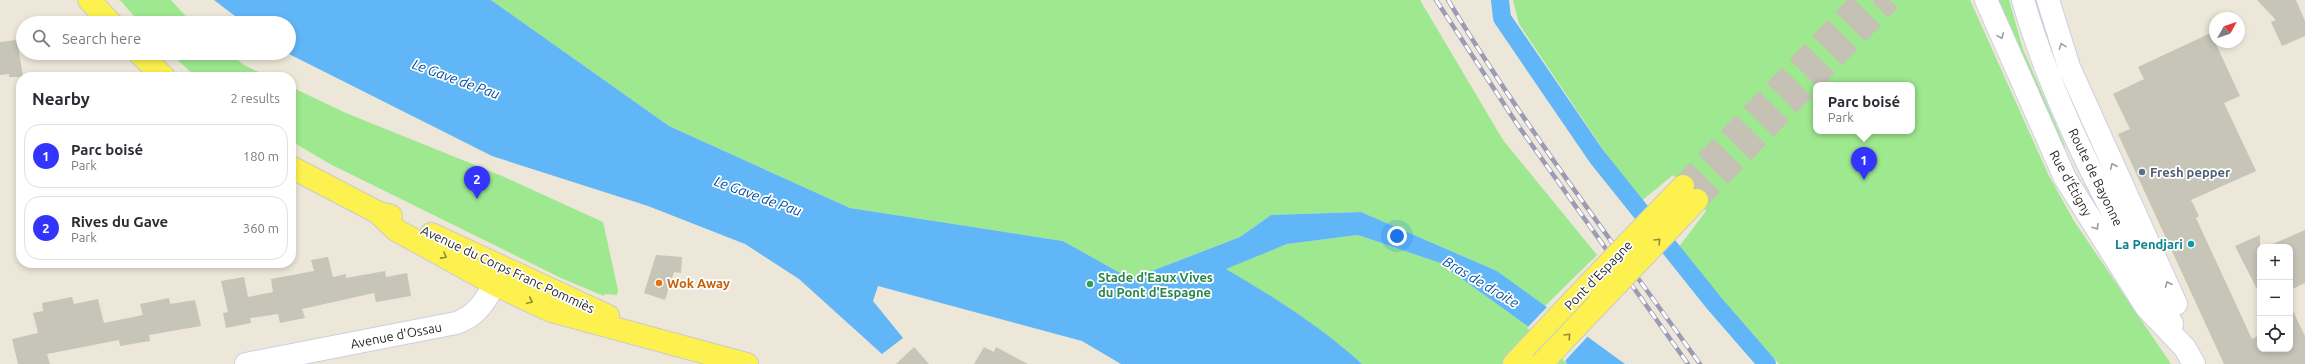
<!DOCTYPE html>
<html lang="en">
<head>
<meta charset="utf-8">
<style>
	:root { --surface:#fff; --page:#f2f2f3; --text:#2b2b33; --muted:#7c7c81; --line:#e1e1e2; --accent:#3335ff }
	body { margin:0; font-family:Ubuntu,sans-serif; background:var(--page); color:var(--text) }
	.controls { position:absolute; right:12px; bottom:12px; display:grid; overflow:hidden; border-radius:8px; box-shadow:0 2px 6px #0003 }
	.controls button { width:36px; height:36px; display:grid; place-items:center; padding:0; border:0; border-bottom:1px solid var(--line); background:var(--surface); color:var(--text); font:20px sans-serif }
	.compass { position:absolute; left:2209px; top:12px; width:36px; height:36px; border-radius:50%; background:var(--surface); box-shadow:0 2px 6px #0003; rotate:50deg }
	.you { position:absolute; left:1397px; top:236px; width:14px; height:14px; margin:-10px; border:3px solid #fff; border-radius:50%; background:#1a73e8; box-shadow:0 0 0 6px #1a73e833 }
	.badge { display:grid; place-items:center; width:26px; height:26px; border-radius:50%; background:var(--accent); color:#fff; font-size:13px; font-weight:700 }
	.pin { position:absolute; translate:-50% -33px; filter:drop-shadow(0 1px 2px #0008) }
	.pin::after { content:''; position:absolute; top:21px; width:14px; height:12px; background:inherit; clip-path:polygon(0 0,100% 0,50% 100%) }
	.popup { position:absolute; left:1813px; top:82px; width:102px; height:52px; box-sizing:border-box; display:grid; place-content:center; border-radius:8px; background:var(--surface); filter:drop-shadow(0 1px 3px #0005); font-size:13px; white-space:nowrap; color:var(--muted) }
	.popup b { font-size:15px; color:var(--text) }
	.popup::after { content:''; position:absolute; left:50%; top:100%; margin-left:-8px; border:8px solid transparent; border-top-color:var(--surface) }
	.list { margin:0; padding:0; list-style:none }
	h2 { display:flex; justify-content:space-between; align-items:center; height:52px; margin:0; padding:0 16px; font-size:17px }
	h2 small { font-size:13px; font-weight:400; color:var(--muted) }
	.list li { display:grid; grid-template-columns:26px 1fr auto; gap:12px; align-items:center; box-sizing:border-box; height:64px; margin:0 8px 8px; padding:0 8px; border:1px solid var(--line); border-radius:16px }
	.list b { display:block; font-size:15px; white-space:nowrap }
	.list p { margin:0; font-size:13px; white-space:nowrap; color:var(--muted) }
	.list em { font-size:13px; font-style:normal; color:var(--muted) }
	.icon { flex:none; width:22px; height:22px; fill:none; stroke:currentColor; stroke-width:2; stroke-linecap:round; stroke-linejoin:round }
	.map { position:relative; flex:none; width:2305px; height:364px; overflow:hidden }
	.search { position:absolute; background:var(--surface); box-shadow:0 2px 6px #0003; left:16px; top:16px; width:280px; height:44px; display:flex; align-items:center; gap:10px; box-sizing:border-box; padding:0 14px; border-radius:22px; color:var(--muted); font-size:15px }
	.panel { position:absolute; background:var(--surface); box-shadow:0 2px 6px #0003; left:16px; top:72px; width:280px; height:196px; border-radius:16px }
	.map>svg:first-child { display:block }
	.green { fill:#9ee88f; fill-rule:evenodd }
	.water { fill:#61b6f8 }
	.pier { fill:#ece7d8 }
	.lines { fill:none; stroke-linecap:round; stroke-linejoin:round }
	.canal { stroke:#61b6f8; stroke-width:18 }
	.building { fill:#c7c4b8 }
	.major-tunnel { stroke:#c5c1b5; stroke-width:22; stroke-dasharray:22 11; stroke-linecap:butt }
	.minor-casing { stroke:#cecee3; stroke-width:24 }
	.major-casing { stroke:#cbcbcb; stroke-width:24 }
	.minor { stroke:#fff; stroke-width:22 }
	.major { stroke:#fcf14e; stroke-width:22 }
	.rail-casing { stroke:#9c9bb5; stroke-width:4.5 }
	.rail { stroke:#fff; stroke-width:3; stroke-dasharray:9; stroke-linecap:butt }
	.major-bridge-casing { stroke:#cbcbcb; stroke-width:24; stroke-linecap:butt }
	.major-bridge { stroke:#fcf14e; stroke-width:22 }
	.oneway { stroke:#9e9e9e }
	.oneway2 { stroke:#928c3b }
	.service-dot { fill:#5c6f8a; stroke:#fff; stroke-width:1.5 }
	.culture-dot { fill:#0f9aa8; stroke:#fff; stroke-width:1.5 }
	.food-dot { fill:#e8710a; stroke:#fff; stroke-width:1.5 }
	.leisure-dot { fill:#2e9e5b; stroke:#fff; stroke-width:1.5 }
	.labels { text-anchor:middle; stroke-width:3.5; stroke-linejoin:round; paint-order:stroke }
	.service-label { font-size:13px; font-weight:bold; fill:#4e5e75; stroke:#fff; text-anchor:start }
	.street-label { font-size:13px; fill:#282828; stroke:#fff }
	.culture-label { font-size:13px; font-weight:bold; fill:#0d838f; stroke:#fff; text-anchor:end }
	.leisure-label { font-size:13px; font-weight:bold; fill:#27864d; stroke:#fff; text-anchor:start }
	.food-label { font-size:13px; font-weight:bold; fill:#c56008; stroke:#fff; text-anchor:start }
	.water-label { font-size:14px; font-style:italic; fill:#0250a2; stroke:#fff }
</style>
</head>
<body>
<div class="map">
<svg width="2305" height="364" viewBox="0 0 2305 364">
	<rect width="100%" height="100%" fill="#ece7d8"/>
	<path class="green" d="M120 0H171L192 23H140Z
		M491 0H1420L1503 140 1597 255 1545 306 1497 271 1361 212 1271 215 1240 237 1131 279 1063 241 850 208 669 126Z
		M1513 0H1970L2048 174 2074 221 2171 364H1779L1678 248 1706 211 1673 175 1639 203 1519 24ZM1816 85H1912V131H1816Z
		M1996 0H2009L2023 49 2066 148 2061 142Z
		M170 53H229L244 65 269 77H196Z
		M291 87 346 113 502 176 603 222 618 290 617 295 605 294 604 296 561 278 330 164 291 141Z
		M1358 235 1440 263 1562 351 1567 364H1362C1320 326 1274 297 1225 269L1287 244Z"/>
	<path class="water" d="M214 0H491L669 126 850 208 1063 241 1131 279 1240 237 1271 215 1361 212 1497 271 1625 364H1567L1562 351 1440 263 1358 235 1287 244 1226 269C1274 297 1320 326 1362 364H1121L1082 341 878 286 873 301 903 338 882 354 799 279 745 244 648 206 492 156 287 53 289 23H244Z"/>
	<path class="pier" d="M1548 306 1589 335 1564 362 1560 352 1527 328Z"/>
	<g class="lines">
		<path class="canal" d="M1500 0 1502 18 1597 157 1714 303 1767 364"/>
	</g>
	<path class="building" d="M2257 0H2296L2305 21V36L2282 46 2271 22 2276 20Z
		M2215 31V42L2240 96 2224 103 2256 171 2191 200 2199 216 2196 218 2252 339 2260 335V349H2290V305L2305 336V364H2224L2118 134 2130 129 2113 94 2144 79 2138 67Z
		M17 40 23 77H9V74L0 75V42Z
		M2305 230V283L2290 290V247H2266Z
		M2260 235V295L2235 246Z
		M656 255 682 257 681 273 674 272 665 300 644 293Z
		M328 257 333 277 346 274V278L385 271 386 277 407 273 411 296 376 302 374 293 302 309 305 318 280 323 278 314 250 318 251 323 226 328 223 313 228 312 221 281 244 277 248 297 273 292 271 279 314 271 311 260Z
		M72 297 74 304 98 299 104 323 143 315 140 304 169 298 170 304 195 300 201 326 149 335 150 341 120 346 119 340 47 354 50 364H18L12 339 38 333 33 313 43 311 42 303Z
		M914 347 929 364H896Z
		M984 347 994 352 996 347 1028 364H974Z"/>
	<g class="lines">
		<path class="major-tunnel" d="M1683 186 1862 0
			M1697 200 1890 0"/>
		<g class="minor-casing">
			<path id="minor" d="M1986 0 2065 178 2146 307 2185 348 2194 364
				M2023 0C2056 115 2116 219 2172 324
				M2048 0 2069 67 2176 304
				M246 364 456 323C475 317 486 302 494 284L513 281"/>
		</g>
		<g class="major-casing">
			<path id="major" d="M89 0 111 23
				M139 53 164 77
				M291 167 377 212 391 216
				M377 212 396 230 494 284 551 311 747 364
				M431 234 608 316
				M1514 364 1587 286"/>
		</g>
		<use href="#minor" class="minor"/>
		<use href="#major" class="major"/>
		<g class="rail-casing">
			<path id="rail" d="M1436 0 1517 124 1688 364
				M1448 0C1524 126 1614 244 1700 364"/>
		</g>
		<use href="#rail" class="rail"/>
		<g class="major-bridge-casing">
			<path id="major-bridge" d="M1587 286 1683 186
				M1541 364 1697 200"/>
		</g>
		<use href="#major-bridge" class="major-bridge"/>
	</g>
	<defs><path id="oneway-chevron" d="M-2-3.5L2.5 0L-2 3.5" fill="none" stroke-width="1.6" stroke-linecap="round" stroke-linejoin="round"/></defs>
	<g class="oneway">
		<use href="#oneway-chevron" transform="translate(2001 36) rotate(66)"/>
		<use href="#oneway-chevron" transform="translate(2062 46) rotate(-111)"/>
		<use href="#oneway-chevron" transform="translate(2113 166) rotate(-115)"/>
		<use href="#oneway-chevron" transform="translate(2096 227) rotate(58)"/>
		<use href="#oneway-chevron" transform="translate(2168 284) rotate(-113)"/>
	</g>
	<g class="oneway2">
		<use href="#oneway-chevron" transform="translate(1658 241) rotate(-46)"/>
		<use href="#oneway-chevron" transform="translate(444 256) rotate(29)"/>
		<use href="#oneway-chevron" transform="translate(530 301) rotate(25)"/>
		<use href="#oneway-chevron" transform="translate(1568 336) rotate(-46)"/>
	</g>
	<circle class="service-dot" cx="2142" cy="172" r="4"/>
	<circle class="culture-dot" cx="2191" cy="244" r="4"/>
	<circle class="food-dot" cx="659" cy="283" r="4"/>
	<circle class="leisure-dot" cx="1090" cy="284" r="4"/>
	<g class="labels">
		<g class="service-label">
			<text x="2150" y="177">Fresh pepper</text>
		</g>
		<g class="street-label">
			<text transform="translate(2096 177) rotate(64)" y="5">Route de Bayonne</text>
			<text transform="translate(2071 183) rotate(61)" y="5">Rue d'Étigny</text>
			<text transform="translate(508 269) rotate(25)" y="5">Avenue du Corps Franc Pommiès</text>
			<text transform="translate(1598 275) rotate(-46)" y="5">Pont d'Espagne</text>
			<text transform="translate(396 335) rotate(-11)" y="5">Avenue d'Ossau</text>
		</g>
		<g class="culture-label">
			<text x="2183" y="249">La Pendjari</text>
		</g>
		<g class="leisure-label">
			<text x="1098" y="282">Stade d'Eaux Vives<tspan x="1098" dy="15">du Pont d'Espagne</tspan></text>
		</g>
		<g class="food-label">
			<text x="667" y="288">Wok Away</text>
		</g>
		<g class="water-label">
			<text transform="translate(456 79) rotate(20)" y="5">Le Gave de Pau</text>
			<text transform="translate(758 196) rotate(20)" y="5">Le Gave de Pau</text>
			<text transform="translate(1481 282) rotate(31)" y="5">Bras de droite</text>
		</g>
	</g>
</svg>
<div class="controls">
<button>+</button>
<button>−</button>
<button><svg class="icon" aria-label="locate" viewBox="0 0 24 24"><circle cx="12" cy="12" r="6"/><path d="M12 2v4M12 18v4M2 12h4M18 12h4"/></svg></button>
</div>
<svg class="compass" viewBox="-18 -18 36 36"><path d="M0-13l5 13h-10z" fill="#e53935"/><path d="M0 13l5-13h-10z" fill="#7c7c81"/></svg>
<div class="you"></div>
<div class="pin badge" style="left:1864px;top:180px">1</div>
<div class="popup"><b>Parc boisé</b>Park</div>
<div class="pin badge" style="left:477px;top:199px">2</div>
<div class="search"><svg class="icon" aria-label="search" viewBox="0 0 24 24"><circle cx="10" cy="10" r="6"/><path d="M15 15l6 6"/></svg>Search here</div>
<section class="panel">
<h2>Nearby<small>2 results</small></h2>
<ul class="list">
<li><span class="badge">1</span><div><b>Parc boisé</b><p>Park</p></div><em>180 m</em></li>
<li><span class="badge">2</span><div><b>Rives du Gave</b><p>Park</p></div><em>360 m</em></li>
</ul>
</section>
</div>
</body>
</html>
